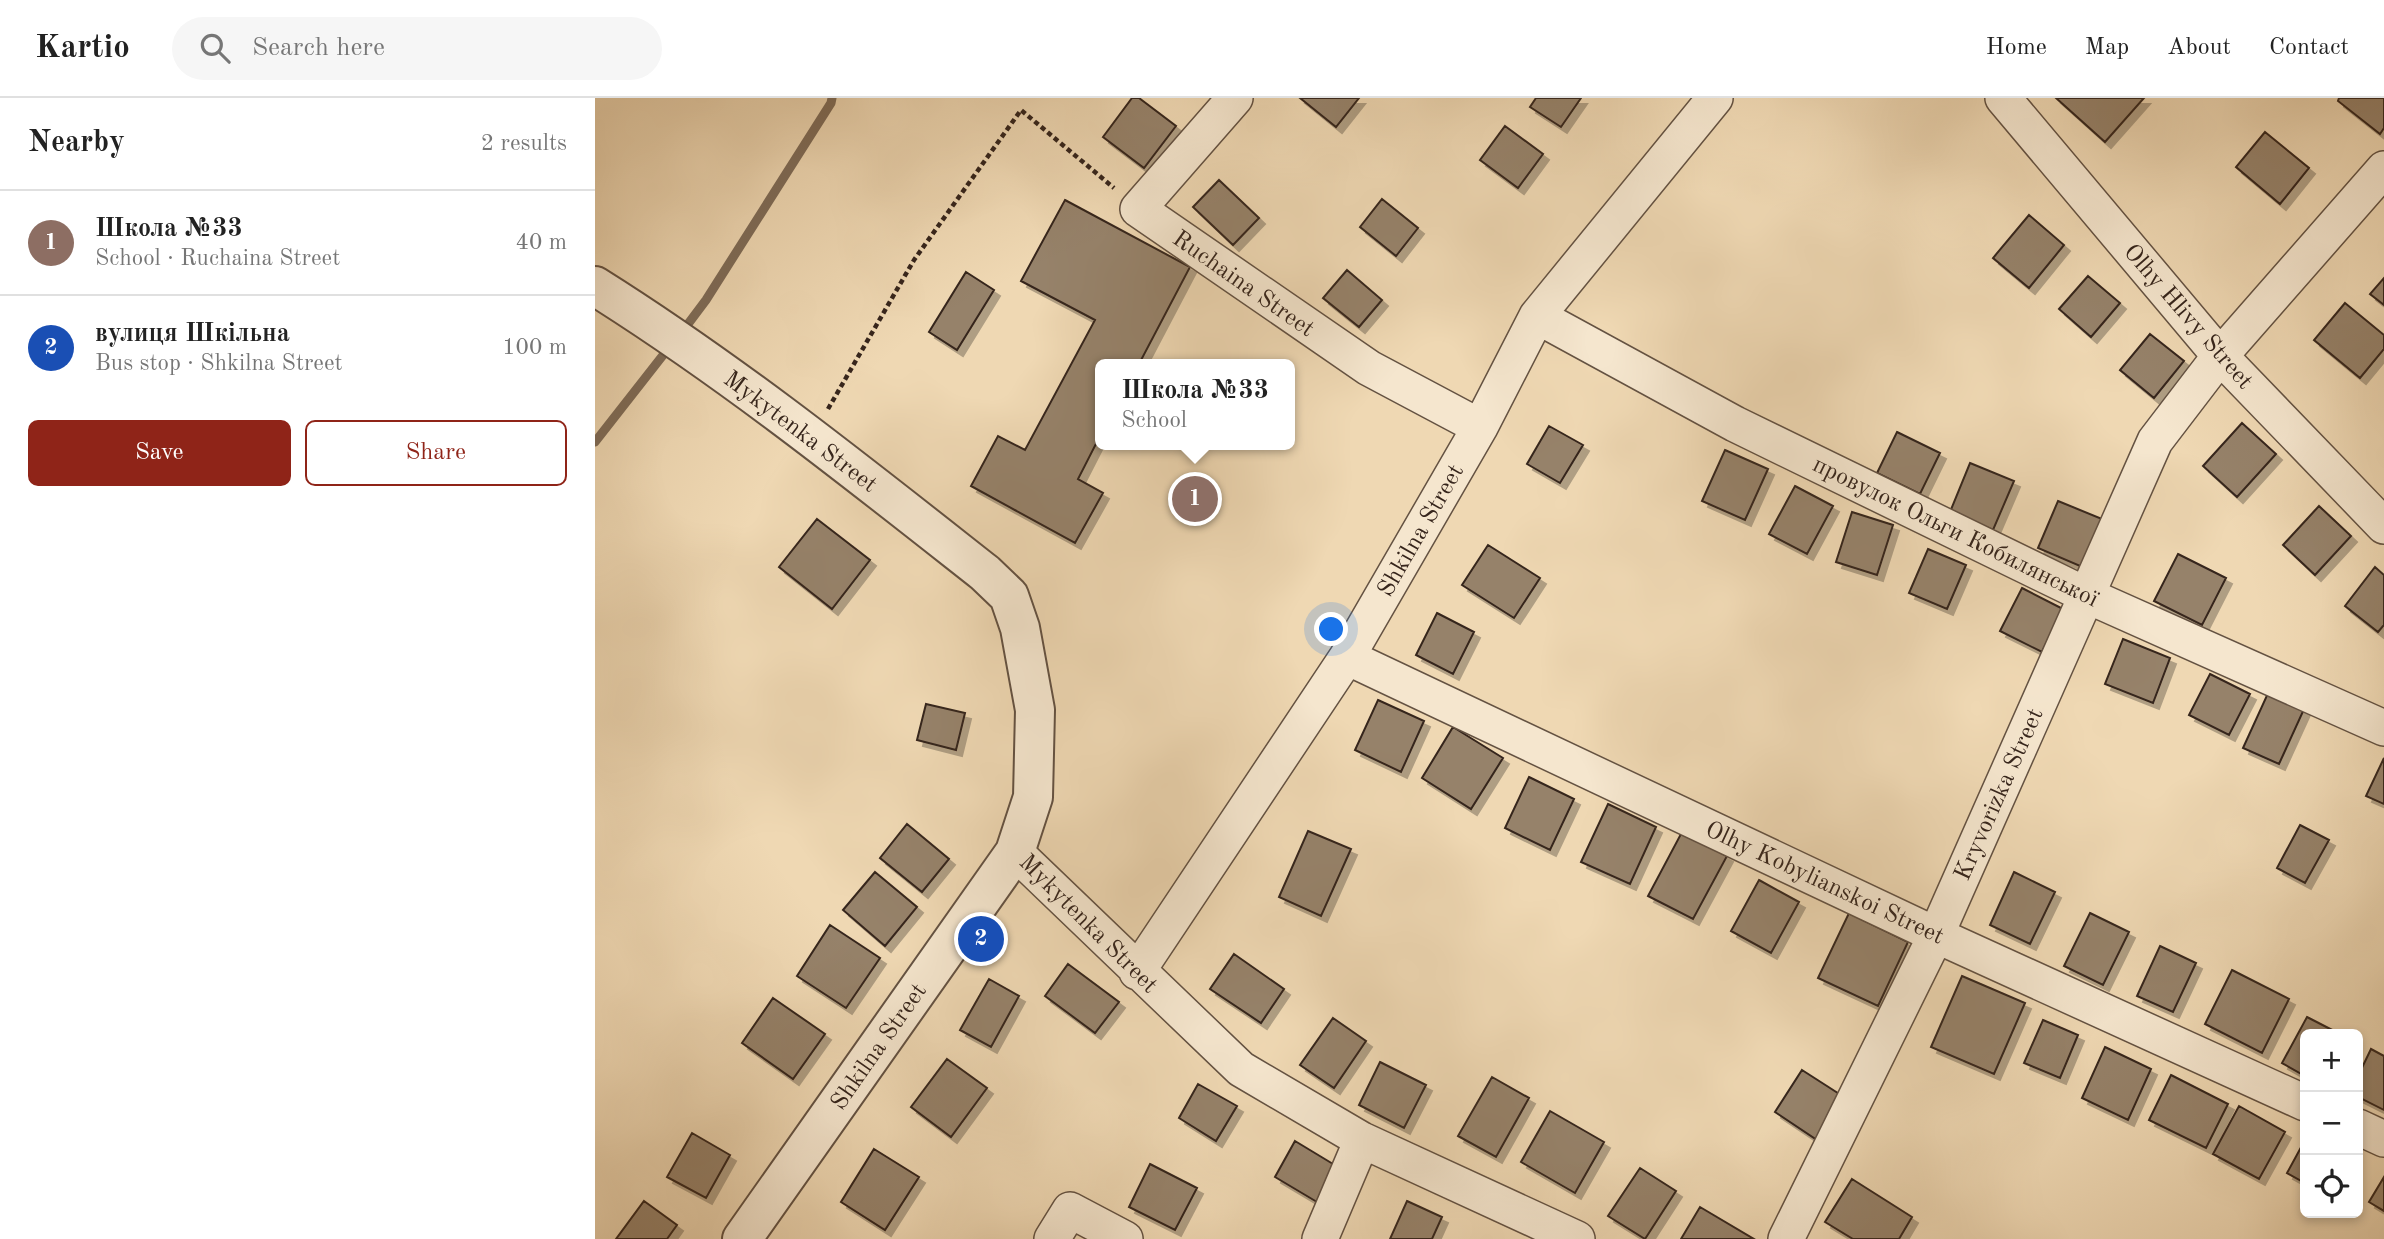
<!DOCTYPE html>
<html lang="en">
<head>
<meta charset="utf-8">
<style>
	:root { --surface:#fff; --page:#f6f6f6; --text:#222; --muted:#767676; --line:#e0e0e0; --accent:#8f2418 }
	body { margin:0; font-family:"Old Standard TT",serif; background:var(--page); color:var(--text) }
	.controls { position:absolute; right:21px; bottom:21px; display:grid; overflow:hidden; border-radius:10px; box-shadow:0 4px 10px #0003 }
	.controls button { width:63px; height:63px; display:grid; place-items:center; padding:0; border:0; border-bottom:2px solid var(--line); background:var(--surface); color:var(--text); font:35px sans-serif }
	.you { position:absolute; left:737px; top:532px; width:24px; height:24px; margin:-18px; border:5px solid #fff; border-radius:50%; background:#1a73e8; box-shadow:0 0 0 10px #1a73e833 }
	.badge { display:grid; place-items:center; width:46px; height:46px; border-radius:50%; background:var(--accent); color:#fff; font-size:23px; font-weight:700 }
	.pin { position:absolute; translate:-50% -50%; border:4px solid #fff; box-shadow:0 2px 7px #0006 }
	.popup { position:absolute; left:500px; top:261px; width:200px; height:91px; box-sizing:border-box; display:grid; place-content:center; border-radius:10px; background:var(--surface); filter:drop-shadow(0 2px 5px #0005); font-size:23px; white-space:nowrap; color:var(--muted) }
	.popup b { font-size:26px; color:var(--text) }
	.popup::after { content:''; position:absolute; left:50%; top:100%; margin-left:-14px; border:14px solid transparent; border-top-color:var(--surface) }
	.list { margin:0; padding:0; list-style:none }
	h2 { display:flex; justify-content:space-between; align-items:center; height:91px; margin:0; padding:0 28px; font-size:30px }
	h2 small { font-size:23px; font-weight:400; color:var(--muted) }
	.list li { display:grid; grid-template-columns:46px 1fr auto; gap:21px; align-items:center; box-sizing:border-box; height:105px; padding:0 28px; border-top:2px solid var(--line) }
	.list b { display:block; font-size:26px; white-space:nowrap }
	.list p { margin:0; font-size:23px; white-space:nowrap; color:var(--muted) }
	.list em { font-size:23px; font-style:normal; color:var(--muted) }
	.actions { display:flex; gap:14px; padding:21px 28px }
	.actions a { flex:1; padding:16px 0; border:2px solid var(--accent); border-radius:10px; text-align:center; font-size:24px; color:var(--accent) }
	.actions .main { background:var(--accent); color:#fff }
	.icon { flex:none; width:38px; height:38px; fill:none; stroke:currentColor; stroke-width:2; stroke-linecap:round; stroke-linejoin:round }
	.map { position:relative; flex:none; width:1789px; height:1141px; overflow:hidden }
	header { display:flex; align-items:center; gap:42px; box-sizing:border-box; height:98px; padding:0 35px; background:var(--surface); border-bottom:2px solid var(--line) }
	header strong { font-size:33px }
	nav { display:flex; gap:38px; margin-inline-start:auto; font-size:24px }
	.search { width:490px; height:63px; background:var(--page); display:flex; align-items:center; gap:18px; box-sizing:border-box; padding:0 24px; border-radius:38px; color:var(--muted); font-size:26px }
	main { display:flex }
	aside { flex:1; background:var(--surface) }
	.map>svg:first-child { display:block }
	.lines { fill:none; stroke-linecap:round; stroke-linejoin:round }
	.stream { stroke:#7f6c58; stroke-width:9 }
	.building { fill:#96826b; stroke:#36251c; stroke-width:2; filter:url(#shadow) }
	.minor-casing { stroke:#645242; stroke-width:38 }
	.tertiary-casing { stroke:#645242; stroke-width:42 }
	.path { stroke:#36251c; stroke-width:4.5; stroke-dasharray:5 3.5; stroke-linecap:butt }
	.minor { stroke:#f5e6ce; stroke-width:35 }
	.tertiary { stroke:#f5e6ce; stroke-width:38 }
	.labels { text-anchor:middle; stroke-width:5; stroke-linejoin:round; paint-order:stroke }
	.street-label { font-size:24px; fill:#36251c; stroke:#f5e6ce }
</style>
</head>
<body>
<header>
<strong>Kartio</strong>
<div class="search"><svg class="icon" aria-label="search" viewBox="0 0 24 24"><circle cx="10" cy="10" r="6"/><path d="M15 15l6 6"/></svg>Search here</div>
<nav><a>Home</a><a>Map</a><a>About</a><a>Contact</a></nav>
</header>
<main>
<aside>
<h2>Nearby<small>2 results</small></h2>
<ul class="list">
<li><span class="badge" style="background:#8d6e63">1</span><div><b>Школа №33</b><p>School · Ruchaina Street</p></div><em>40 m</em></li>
<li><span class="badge" style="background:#1a4fb4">2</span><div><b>вулиця Шкільна</b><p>Bus stop · Shkilna Street</p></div><em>100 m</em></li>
</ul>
<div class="actions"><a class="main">Save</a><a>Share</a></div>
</aside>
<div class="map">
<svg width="1789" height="1141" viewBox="0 0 1789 1141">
	<defs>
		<filter id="shadow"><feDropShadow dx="6" dy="6" stdDeviation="0" flood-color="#0004"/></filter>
	</defs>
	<rect width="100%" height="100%" fill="#efd8b3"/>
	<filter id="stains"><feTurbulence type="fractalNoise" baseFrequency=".00286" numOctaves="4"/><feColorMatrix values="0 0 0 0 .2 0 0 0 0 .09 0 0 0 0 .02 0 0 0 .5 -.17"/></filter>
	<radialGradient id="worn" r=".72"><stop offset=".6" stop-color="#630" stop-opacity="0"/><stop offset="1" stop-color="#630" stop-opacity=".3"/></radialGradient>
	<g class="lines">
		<path class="stream" d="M87 234 111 202 236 5 237 0
			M0 344 76 247"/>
	</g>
	<path class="building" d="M537 0H544L581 28 549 70 508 39Z
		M705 0H764L741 29Z
		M941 0H986L966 29 935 9Z
		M1461 0H1549L1510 44Z
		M1744 0H1789V30L1785 36 1743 3Z
		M910 28 948 56 923 90 885 62Z
		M1670 34 1714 70 1685 106 1641 69Z
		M624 82 664 120 638 147 598 109Z
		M787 101 823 130 801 158 765 129Z
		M470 102 595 169 544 266H505V338L483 381 508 395 480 445 376 388 403 338 430 352 500 222 426 183Z
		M1434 117 1469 147 1434 190 1398 160Z
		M752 172 787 202 764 229 728 200Z
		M371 174 399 192 362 252 334 234Z
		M1493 178 1525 205 1496 239 1464 211Z
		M1789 180V207L1775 196Z
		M1750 205 1789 237V251L1765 280 1719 242Z
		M1555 236 1589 263 1559 300 1525 272Z
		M1647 325 1681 356 1642 399 1608 368Z
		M954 328 988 347 965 385 932 366Z
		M1302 334 1345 355 1325 396 1282 375Z
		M1130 352 1173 371 1150 422 1107 403Z
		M1375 365 1419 383 1398 432 1355 414Z
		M1200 388 1238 408 1212 456 1174 436Z
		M1463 403 1512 423 1492 471 1443 450Z
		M1724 408 1756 438 1720 477 1688 447Z
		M1257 414 1298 427 1282 477 1241 464Z
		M222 421 275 462 237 511 184 469Z
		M893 447 945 480 919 520 867 487Z
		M1333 451 1371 467 1352 511 1314 495Z
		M1583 456 1631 480 1607 527 1559 503Z
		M1780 469 1789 477V527L1783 534 1750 508Z
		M1427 490 1468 511 1447 554 1405 533Z
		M842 515 879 534 858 576 821 557Z
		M1528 541 1575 560 1558 605 1510 586Z
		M1615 576 1655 596 1634 637 1594 617Z
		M1674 593 1710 609 1684 666 1648 650Z
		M783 602 829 623 806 674 760 652Z
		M331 606 370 615 361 652 322 642Z
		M858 629 908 660 876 711 827 680Z
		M1789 660V706L1771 698Z
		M934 679 979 701 955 752 910 730Z
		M1013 706 1061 729 1035 786 986 764Z
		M312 726 354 761 327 794 285 760Z
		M1705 727 1734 742 1710 785 1682 770Z
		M713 733 756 751 726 818 684 799Z
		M1087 734 1132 758 1098 821 1053 798Z
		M280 774 322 809 290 848 248 812Z
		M1419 774 1460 794 1435 846 1395 827Z
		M1164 782 1204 804 1176 855 1136 833Z
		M1254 815 1313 844 1283 908 1223 880Z
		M1495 815 1534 834 1508 887 1469 868Z
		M235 827 285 860 251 910 202 878Z
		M1565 848 1601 865 1578 914 1542 898Z
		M639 856 689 891 666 925 615 891Z
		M473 866 524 904 500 935 450 898Z
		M1637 872 1694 901 1667 955 1610 926Z
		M1367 878 1430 905 1399 976 1336 949Z
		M394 881 424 898 396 949 365 932Z
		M178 900 230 936 198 981 147 945Z
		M1712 919 1745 936H1710V978L1687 965Z
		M738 920 771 943 739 990 705 967Z
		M1448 922 1483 937 1465 980 1429 965Z
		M1510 949 1556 971 1533 1022 1487 1000Z
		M1776 951 1789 958V1012L1763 999V978Z
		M352 961 392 990 356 1039 316 1009Z
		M785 964 831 987 809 1030 764 1007Z
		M1207 972 1249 999 1222 1042 1180 1014Z
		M1576 977 1633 1006 1611 1050 1554 1022Z
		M897 979 934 1000 901 1059 863 1038Z
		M603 986 642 1008 621 1043 584 1020Z
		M1644 1008 1690 1034 1664 1081 1618 1056Z
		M955 1013 1009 1044 980 1095 926 1064Z
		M97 1035 135 1057 111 1100 72 1079Z
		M1710 1042V1085L1692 1075Z
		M700 1043 743 1069 722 1104 680 1079Z
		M279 1051 324 1079 290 1132 246 1104Z
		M555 1066 602 1090 580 1132 534 1109Z
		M1045 1070 1081 1093 1050 1141 1013 1118Z
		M1789 1079V1113L1774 1104Z
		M1257 1081 1317 1119 1304 1141H1258L1230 1124Z
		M49 1103 82 1127 72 1141H21Z
		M812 1103 847 1119 837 1141H795Z
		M1105 1109 1159 1141H1086Z"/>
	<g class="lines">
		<g class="minor-casing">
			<path id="minor" d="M640 0 543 111 774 270 885 329
				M1408 0 1625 258 1789 428
				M942 218 1140 326 1491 497 1789 630
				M752 559 1341 837 1710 1005
				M420 754 646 971 767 1042 982 1141
				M542 874 752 559 885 329 942 218 1120 0
				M1763 1029 1789 1041
				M457 1141 475 1112 530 1141
				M725 1141 767 1042
				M1191 1141 1341 837 1560 343 1625 258 1789 71"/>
		</g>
		<g class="tertiary-casing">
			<path id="tertiary" d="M0 188C137 274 263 375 390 475L414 498 425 530 440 612 438 699 420 754 147 1141"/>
		</g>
		<path class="path" d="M233 311 319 162 426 12 519 90"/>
		<use href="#minor" class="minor"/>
		<use href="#tertiary" class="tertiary"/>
	</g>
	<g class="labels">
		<g class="street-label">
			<text transform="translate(649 185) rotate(35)" y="8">Ruchaina Street</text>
			<text transform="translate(1594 218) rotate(49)" y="8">Olhy Hlivy Street</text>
			<text transform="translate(206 333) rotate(37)" y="8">Mykytenka Street</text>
			<text transform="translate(825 432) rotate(-60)" y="8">Shkilna Street</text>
			<text transform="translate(1361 433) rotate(26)" y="8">провулок Ольги Кобилянської</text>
			<text transform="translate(1403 696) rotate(-66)" y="8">Kryvorizka Street</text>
			<text transform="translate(1230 784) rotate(25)" y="8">Olhy Kobylianskoi Street</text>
			<text transform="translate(494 825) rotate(45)" y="8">Mykytenka Street</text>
			<text transform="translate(283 948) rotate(-55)" y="8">Shkilna Street</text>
		</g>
	</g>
	<rect width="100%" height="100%" filter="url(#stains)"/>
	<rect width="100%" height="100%" fill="url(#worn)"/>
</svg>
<div class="controls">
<button>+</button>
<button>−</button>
<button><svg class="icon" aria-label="locate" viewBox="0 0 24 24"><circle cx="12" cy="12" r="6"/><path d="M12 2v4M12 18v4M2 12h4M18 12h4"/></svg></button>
</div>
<div class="you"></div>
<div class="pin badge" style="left:600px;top:401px;background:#8d6e63">1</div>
<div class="popup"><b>Школа №33</b>School</div>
<div class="pin badge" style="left:386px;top:841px;background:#1a4fb4">2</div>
</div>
</main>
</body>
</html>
